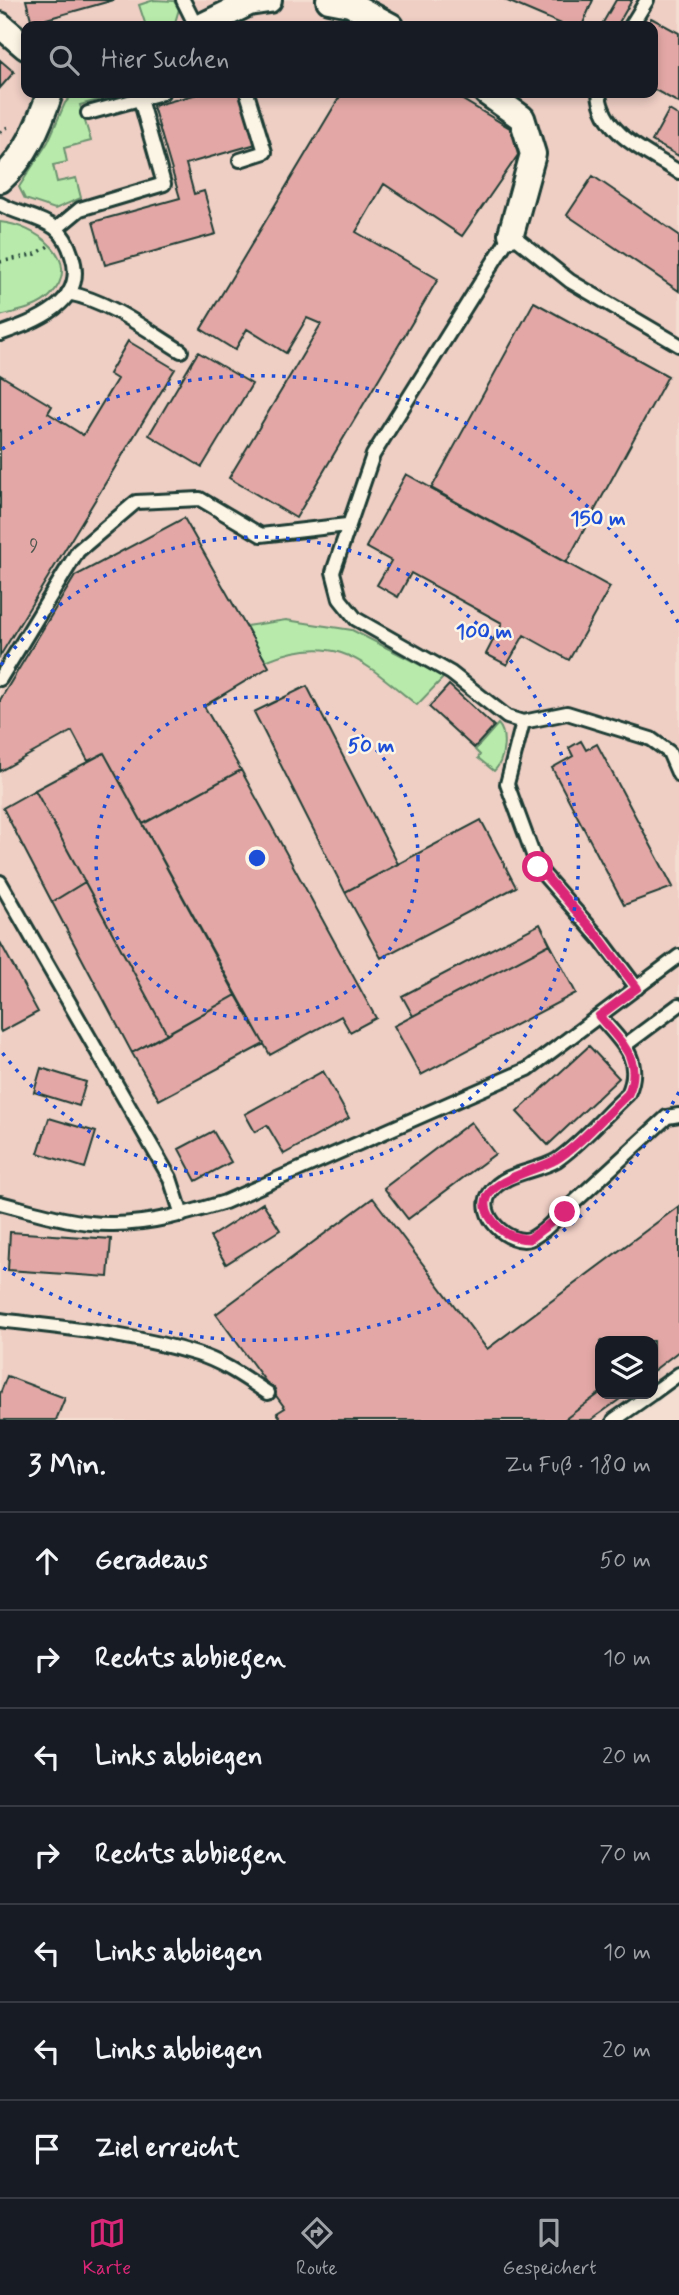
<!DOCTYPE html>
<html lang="de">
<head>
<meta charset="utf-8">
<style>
	:root { --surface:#171b24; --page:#20242c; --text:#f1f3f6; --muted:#9ea1a6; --line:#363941; --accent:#db2777 }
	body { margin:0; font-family:Mynerve,sans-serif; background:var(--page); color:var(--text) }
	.controls { position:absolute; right:21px; bottom:21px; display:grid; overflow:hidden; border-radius:14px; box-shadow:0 4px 10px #0003 }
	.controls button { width:63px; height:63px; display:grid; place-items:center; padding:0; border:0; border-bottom:2px solid var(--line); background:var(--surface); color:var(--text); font:35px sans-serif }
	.stop { position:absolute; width:21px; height:21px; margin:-16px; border:5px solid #db2777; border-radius:50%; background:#fff }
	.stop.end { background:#db2777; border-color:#fff; box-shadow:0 2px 7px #0008 }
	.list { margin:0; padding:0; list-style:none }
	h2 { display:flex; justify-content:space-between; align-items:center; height:91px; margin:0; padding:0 28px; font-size:30px }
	h2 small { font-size:23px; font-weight:400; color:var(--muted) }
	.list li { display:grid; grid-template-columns:46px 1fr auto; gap:21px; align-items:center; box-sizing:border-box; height:98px; padding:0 28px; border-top:2px solid var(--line) }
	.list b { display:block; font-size:26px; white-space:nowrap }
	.list em { font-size:23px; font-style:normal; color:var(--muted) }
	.icon { flex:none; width:38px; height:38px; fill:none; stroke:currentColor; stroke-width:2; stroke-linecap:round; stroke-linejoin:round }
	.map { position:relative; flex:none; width:679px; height:1420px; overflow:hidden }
	.search { position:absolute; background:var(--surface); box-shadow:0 4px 10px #0003; left:21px; right:21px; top:21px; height:77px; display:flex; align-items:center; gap:18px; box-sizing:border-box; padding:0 24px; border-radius:14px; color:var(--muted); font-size:26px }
	.sheet { height:777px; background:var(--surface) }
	nav { display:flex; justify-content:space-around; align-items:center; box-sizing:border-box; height:98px; border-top:2px solid var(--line); background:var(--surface); font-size:19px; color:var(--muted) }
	nav a { display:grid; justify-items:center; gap:4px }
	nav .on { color:var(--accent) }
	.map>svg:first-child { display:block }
	.built { fill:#efcec4; fill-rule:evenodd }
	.green { fill:#b8ebab; stroke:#6c9470; stroke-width:2 }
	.building { fill:#e3a8a5; stroke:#1f3d34; stroke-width:2 }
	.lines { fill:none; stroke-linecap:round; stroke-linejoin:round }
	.lane-casing { stroke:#1f3d34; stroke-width:18 }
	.street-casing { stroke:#1f3d34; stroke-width:30 }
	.path { stroke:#1f3d34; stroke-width:3.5; stroke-dasharray:2 5; stroke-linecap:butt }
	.lane { stroke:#fcf5e5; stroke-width:12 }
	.street { stroke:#fcf5e5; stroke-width:24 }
	.route { stroke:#db2777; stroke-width:9 }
	.ring { fill:none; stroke:#1d4ed8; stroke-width:3.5; stroke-dasharray:3.5 7 }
	.labels { text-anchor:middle; stroke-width:5; stroke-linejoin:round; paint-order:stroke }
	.number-label { font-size:19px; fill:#505850 }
	.centre { fill:#1d4ed8; stroke:#fcf5e5; stroke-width:3.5 }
	.ring-label { font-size:21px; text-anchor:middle; font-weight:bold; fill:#1d4ed8; stroke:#fcf5e5; stroke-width:5; stroke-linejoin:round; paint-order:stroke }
</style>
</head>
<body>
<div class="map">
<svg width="679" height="1420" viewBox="0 0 679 1420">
	<rect width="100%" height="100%" fill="#f4ded2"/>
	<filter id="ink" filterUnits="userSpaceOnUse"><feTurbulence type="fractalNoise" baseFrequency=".0143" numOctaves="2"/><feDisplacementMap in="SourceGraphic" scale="14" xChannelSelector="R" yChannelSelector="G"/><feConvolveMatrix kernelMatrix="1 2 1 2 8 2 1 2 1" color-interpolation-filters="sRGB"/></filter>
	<g filter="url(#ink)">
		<path class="built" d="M0 0H679V1382L622 1420H0ZM26 26H653V93H26ZM600 1341H653V1394H600Z"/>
		<path class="green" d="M154 0 174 1 179 9 174 26H146L139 5Z
			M74 93H123L80 105 91 141 64 148 67 162 53 165 57 182 76 178 81 198 55 209 25 199 19 187 48 142 65 103Z
			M0 222C34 225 86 259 50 296 37 309 17 311 0 316Z
			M286 620 352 630 444 677 417 705C363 662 338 631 265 661L246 626Z
			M498 724C508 734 504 762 494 771L478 758 480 755 475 750Z"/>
		<path class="building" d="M26 0H114L32 23Z
			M505 0H593L582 26H566Z
			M616 0H632L617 26H601Z
			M651 18 679 33V103L653 89V26H647Z
			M0 60 14 72 0 88Z
			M201 93H242L256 144 186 164 194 194 204 191 216 234 105 265 93 222 180 198 153 106Z
			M342 93H451L513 130 518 155 462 236 384 184 356 232 438 279 296 518 229 478 321 324 307 318 286 353 247 329 235 350 201 329Z
			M669 110 679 116V156L652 141Z
			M593 176 679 235V291L567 215Z
			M534 302 668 376 566 563 431 489Z
			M128 341 175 369 0 656V375L52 406 48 413 83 435 117 379 109 374Z
			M198 352 252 384 202 467 149 435Z
			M406 474 610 587 569 660 524 635 507 665 486 654 502 623 411 573 398 597 377 585 391 561 366 547Z
			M184 518 269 667 204 706 241 770 143 824 104 753 88 761 72 731 0 771V700L75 576Z
			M449 685 494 726 474 748 429 707Z
			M307 686 398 864 345 892 254 712Z
			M581 741 586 750 597 744 673 887 624 905 552 768 573 756 569 748Z
			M104 753 236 995 167 1034 35 790Z
			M241 770 376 1018 350 1032 341 1016 270 1055 143 824Z
			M35 790 85 882 52 902 3 808Z
			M481 820 516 887 381 958 345 892Z
			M85 882 167 1034 132 1053 52 902Z
			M540 924 550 944 413 1016 402 996Z
			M0 942 38 1012 1 1032 0 1030Z
			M550 944 576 993 421 1075 394 1026Z
			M236 995 264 1044 159 1100 132 1053Z
			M589 1046 619 1078 548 1145 517 1112Z
			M41 1068 86 1082 79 1106 34 1092Z
			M323 1071 349 1118 284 1154 267 1125 255 1132 245 1114Z
			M49 1118 96 1132 85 1168 38 1153Z
			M471 1122 495 1154 408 1219 384 1188Z
			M213 1131 231 1162 196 1181 179 1149Z
			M373 1198 487 1349 679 1206V1351L653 1371V1341H600V1393L564 1420H282L277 1413 285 1408 216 1314Z
			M263 1203 280 1230 226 1264 210 1237Z
			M10 1232 111 1239 108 1277 8 1270Z
			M7 1376 65 1398 56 1420H0V1394Z
			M600 1393 627 1394 591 1420H564Z"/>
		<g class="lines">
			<g class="lane-casing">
				<path id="lane" d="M183 0 196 26
					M631 26 647 0
					M599 93C602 134 647 152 679 172
					M88 113 162 93
					M240 160 265 152 247 93
					M0 204C17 214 39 216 55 228 64 235 69 246 72 256 88 303 34 322 0 334
					M56 229 80 209 164 184 140 99
					M68 293C109 301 145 329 181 351
					M0 679 78 551 136 502 200 499 261 535 347 525
					M523 722 567 713 651 739 669 752 679 775
					M0 882 170 1178 182 1215
					M637 988 601 940 538 868 507 784 523 722 507 717 451 673 356 619 340 599 333 572 373 455 511 234 570 281 679 345
					M599 1016C621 1042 644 1059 628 1094 605 1115 582 1143 557 1160 537 1172 504 1172 490 1193 475 1214 509 1246 530 1239 535 1237 540 1233 544 1230L667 1117 679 1115
					M624 1046 679 1005
					M0 1203C36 1212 75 1225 113 1224 151 1224 189 1213 225 1202L528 1069 679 956
					M0 1320C65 1328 134 1334 197 1354 223 1362 245 1378 268 1393
					M653 1393 679 1374
					M614 1420 651 1394"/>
			</g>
			<g class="street-casing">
				<path id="street" d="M329 0 350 4 391 26
					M0 25 26 47
					M202 26 249 3 269 0
					M487 93 522 118 533 154 511 234
					M0 180C26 157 39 125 50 93"/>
			</g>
			<path class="path" d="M42 26 50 24
				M0 132 11 125
				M0 262 36 254 50 245"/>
			<use href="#lane" class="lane"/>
			<use href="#street" class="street"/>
		</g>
	</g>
	<g class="lines" filter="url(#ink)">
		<path class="route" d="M538 867 601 940 637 988 599 1016C620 1042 644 1059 628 1094 608 1112 577 1148 555 1160 535 1172 465 1183 492 1220 502 1234 513 1238 529 1239L565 1212"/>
	</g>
	<g class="ring">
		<circle cx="257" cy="858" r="161"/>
		<path d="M1 665A321 321 0 1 1 1 1051"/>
		<path d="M679 1092A482 482 0 0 1 2 1267M2 449A482 482 0 0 1 679 624"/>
	</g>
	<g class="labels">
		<g class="number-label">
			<text x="34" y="552">9</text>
		</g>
	</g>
	<circle cx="257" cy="858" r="10" class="centre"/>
	<g class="ring-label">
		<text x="598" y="525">150 m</text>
		<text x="484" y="638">100 m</text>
		<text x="371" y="752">50 m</text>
	</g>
</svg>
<div class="controls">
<button><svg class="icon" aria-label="layers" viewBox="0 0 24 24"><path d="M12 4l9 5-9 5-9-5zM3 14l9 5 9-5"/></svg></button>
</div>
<div class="stop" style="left:538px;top:867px"></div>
<div class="stop end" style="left:565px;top:1212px"></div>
<div class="search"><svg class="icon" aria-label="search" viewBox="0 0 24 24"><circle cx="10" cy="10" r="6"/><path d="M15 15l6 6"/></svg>Hier suchen</div>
</div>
<section class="sheet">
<h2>3 Min.<small>Zu Fuß · 180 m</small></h2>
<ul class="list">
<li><svg class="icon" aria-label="ahead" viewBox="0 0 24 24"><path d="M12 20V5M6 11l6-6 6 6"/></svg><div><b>Geradeaus</b></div><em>50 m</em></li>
<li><svg class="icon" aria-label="right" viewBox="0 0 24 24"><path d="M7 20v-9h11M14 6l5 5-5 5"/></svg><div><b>Rechts abbiegen</b></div><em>10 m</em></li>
<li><svg class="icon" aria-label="left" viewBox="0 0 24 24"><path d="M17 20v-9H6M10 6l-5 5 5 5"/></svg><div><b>Links abbiegen</b></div><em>20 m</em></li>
<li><svg class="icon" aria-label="right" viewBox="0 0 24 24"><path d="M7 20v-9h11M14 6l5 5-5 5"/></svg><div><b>Rechts abbiegen</b></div><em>70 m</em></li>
<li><svg class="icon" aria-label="left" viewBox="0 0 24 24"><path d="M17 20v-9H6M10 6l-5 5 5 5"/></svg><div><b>Links abbiegen</b></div><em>10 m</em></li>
<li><svg class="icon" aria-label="left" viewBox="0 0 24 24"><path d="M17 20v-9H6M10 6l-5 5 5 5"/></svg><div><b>Links abbiegen</b></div><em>20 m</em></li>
<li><svg class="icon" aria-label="arrive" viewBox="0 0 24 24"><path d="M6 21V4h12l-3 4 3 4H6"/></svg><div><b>Ziel erreicht</b></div></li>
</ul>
</section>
<nav>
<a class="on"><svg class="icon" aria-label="map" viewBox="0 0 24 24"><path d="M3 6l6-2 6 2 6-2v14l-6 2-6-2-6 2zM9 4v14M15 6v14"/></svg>Karte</a>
<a><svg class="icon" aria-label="directions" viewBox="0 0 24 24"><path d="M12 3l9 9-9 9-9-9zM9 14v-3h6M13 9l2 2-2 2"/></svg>Route</a>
<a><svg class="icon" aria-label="saved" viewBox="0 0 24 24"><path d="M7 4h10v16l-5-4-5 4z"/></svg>Gespeichert</a>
</nav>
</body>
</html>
